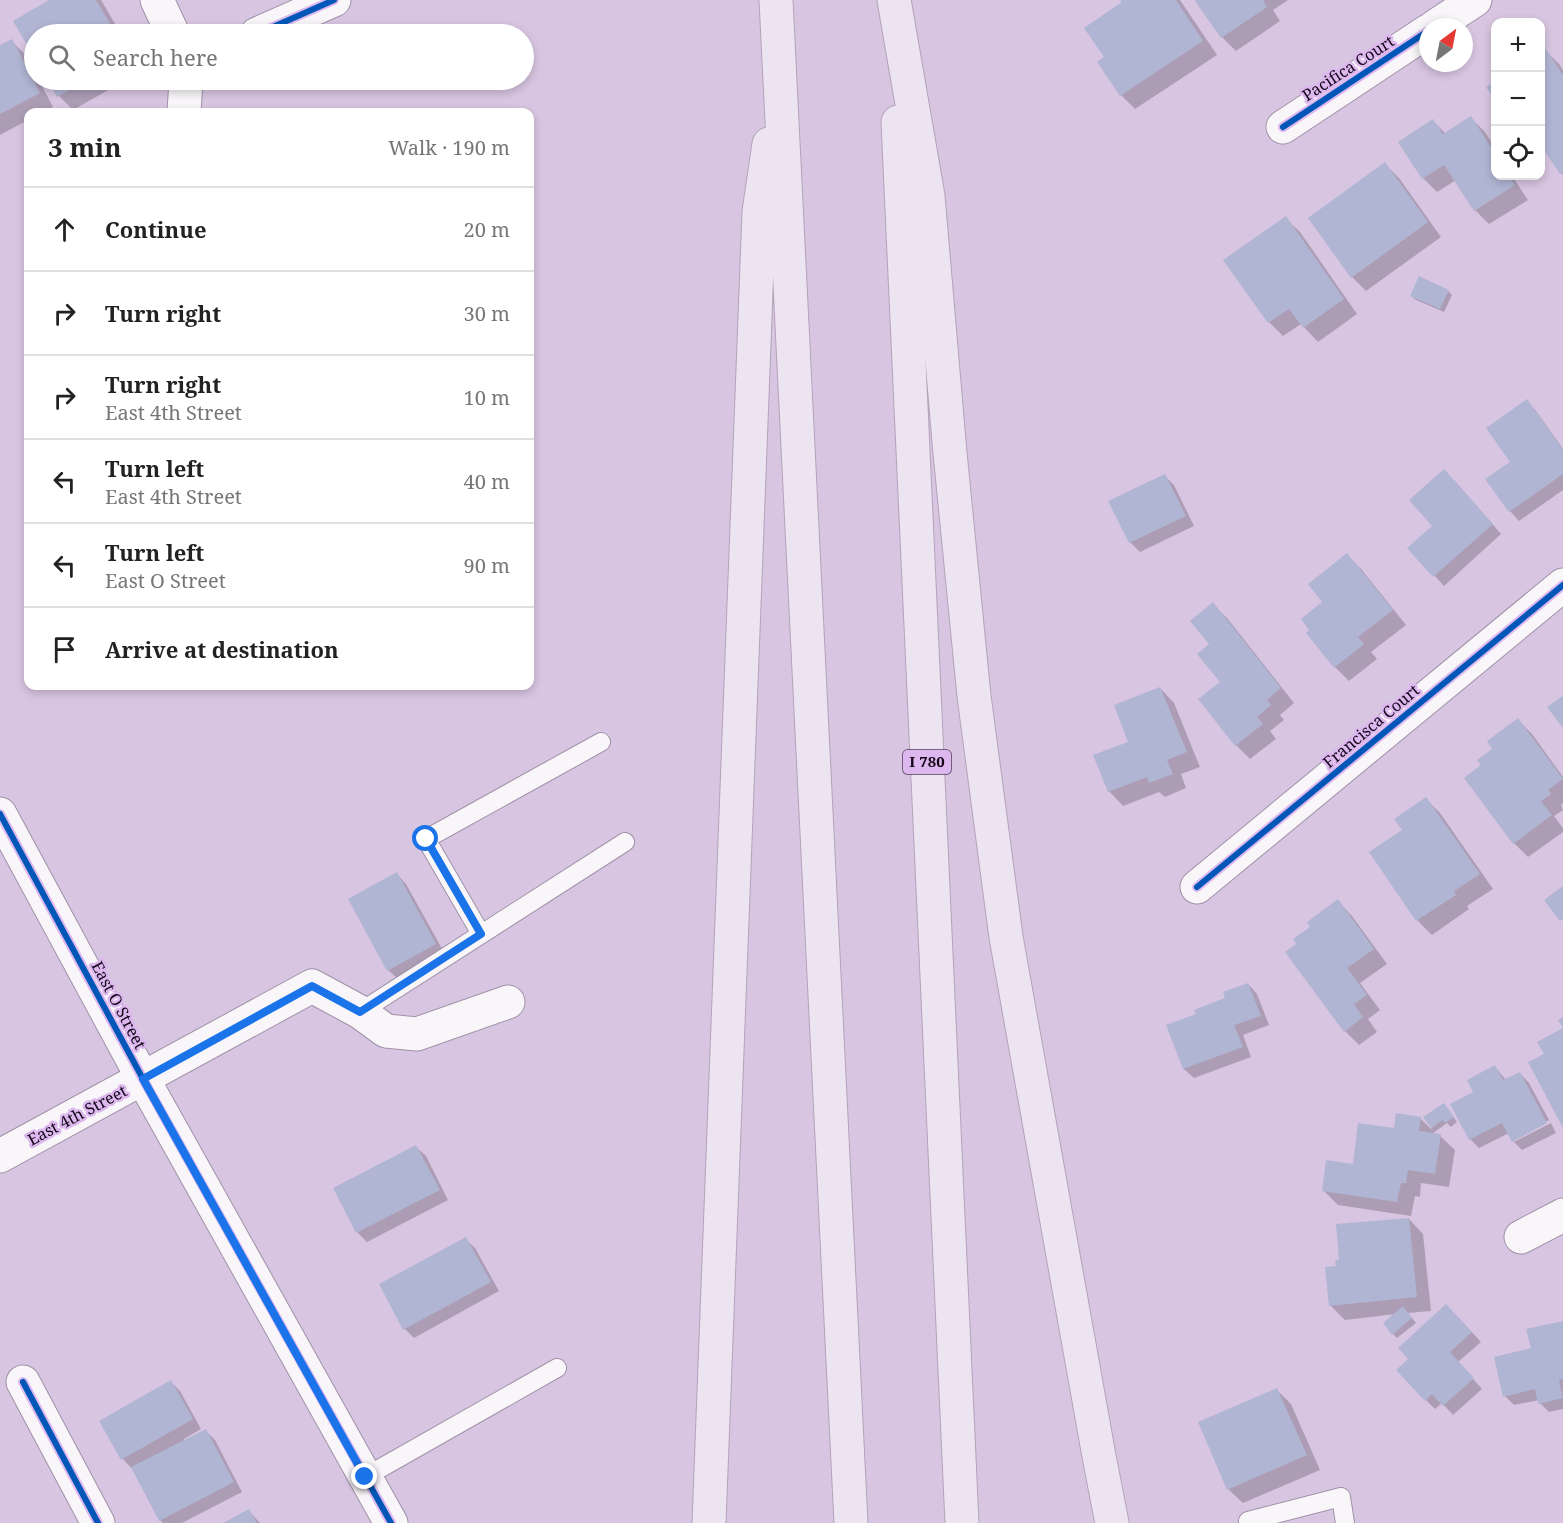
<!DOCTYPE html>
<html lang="en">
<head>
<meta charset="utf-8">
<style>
	:root { --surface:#fff; --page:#f2f2f2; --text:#222; --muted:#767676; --line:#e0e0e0 }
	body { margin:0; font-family:"Noto Serif",serif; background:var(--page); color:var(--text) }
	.controls { position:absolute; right:18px; top:18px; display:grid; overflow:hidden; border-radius:12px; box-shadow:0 3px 9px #0003 }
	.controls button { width:54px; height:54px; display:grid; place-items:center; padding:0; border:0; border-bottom:2px solid var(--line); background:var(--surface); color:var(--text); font:30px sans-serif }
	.compass { position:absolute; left:1419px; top:18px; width:54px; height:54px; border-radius:50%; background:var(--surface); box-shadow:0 3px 9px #0003; rotate:32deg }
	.stop { position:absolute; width:18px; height:18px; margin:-14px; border:4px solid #1a73e8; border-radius:50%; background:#fff }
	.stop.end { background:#1a73e8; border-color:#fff; box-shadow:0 2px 6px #0008 }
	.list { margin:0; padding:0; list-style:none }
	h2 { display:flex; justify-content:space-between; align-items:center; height:78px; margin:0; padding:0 24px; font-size:26px }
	h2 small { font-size:20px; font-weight:400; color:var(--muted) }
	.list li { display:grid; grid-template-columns:39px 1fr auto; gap:18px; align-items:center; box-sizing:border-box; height:84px; padding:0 24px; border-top:2px solid var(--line) }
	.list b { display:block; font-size:22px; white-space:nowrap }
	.list p { margin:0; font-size:20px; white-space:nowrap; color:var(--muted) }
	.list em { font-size:20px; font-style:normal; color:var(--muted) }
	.icon { flex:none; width:33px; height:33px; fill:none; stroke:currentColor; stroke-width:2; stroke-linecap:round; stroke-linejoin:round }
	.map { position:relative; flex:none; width:1563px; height:1523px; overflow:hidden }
	.search { position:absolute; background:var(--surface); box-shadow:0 3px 9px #0003; left:24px; top:24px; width:510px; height:66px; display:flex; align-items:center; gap:15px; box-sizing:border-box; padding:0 21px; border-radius:33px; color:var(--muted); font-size:22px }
	.panel { position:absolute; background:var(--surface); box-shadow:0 3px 9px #0003; left:24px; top:108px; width:510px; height:582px; border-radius:12px }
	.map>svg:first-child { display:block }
	.shadow { fill:#0003 }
	.building { fill:#b0b5d3 }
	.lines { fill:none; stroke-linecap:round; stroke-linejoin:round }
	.service-casing { stroke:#a091a7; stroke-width:20 }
	.minor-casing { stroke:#a091a7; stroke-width:35 }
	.motorway-casing { stroke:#b3a3ba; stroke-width:35 }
	.service { stroke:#f9f6fa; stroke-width:18 }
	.minor { stroke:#f9f6fa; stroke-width:33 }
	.motorway { stroke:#ede4f1; stroke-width:33 }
	.cycleway-casing { stroke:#ddb8ee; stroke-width:10 }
	.cycleway { stroke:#0057b8; stroke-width:6 }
	.route { stroke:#1a73e8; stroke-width:8 }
	.labels { text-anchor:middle; stroke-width:5; stroke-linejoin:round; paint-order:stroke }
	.shield { fill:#ddb8ee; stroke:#503c5a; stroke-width:1.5 }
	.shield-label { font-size:15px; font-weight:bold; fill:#14071a }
	.street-label { font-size:16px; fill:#14071a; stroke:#ddb8ee }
</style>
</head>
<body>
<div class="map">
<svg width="1563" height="1523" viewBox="0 0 1563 1523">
	<rect width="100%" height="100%" fill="#d8c5e1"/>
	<path class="shadow" d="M52 0H101L121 34H34V54L16 21Z
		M1122 0H1180L1217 55 1135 109 1121 95 1106 58 1124 3Z
		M1199 0H1288L1273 10 1280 21 1236 51 1222 37Z
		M11 41 26 55 34 72V80H39L53 107 43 112H28V120L0 135V47Z
		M1545 50 1559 64 1563 70V175L1540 142Z
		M49 80H126L73 110 59 96Z
		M1471 118 1485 132 1496 149V176H1512L1528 200 1489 224 1475 210 1456 180 1437 192 1423 178 1433 121 1446 134Z
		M1385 164 1399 178 1441 237 1366 291 1352 277Z
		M1285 218 1300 232 1357 314 1318 342 1301 324 1283 336 1269 322Z
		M1448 291 1452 295 1444 312 1416 300 1412 296Z
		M1527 401 1536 411 1563 449V490L1519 521 1510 511Z
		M1164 475 1174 485 1194 526 1140 552 1130 542 1110 501Z
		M1454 480 1501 534 1444 586 1409 548 1434 527Z
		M1347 555 1361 569 1406 625 1371 652 1377 659 1349 681 1335 667 1324 603Z
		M1212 604 1227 618 1294 703 1280 715 1284 720 1270 731 1276 739 1250 759 1236 745 1211 644Z
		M1160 688 1174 703 1200 767 1181 774 1186 788 1165 797 1159 792 1123 806 1109 791 1130 743Z
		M1518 720 1532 734 1563 777V803L1561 805 1563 810 1554 816 1563 828V832L1528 857 1514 843 1483 765 1494 749Z
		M1426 799 1440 813 1493 889 1467 906 1469 909 1432 935 1418 921 1371 853 1404 830Z
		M397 874 406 884 445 954 398 979 388 970Z
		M1338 901 1352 916 1387 964 1360 983 1380 1010 1368 1019 1377 1032 1359 1045 1345 1031 1298 944Z
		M1248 984 1257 994 1269 1025 1243 1035 1251 1057 1194 1078 1184 1069 1168 1026 1198 1015 1227 999Z
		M1495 1067 1506 1080 1520 1073 1529 1083 1549 1120 1514 1139V1142L1509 1133 1479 1148 1470 1139 1475 1093Z
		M1448 1109 1457 1122 1451 1127 1447 1123 1432 1134 1440 1136 1455 1150 1449 1187 1421 1183 1420 1197 1415 1196 1411 1216 1338 1205 1324 1191 1395 1129 1420 1118 1431 1129Z
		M1551 1123 1556 1133 1522 1150 1514 1142Z
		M416 1147 426 1156 448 1200 367 1242 357 1232 335 1189Z
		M1409 1219 1423 1234 1431 1311 1408 1313 1416 1323 1397 1338 1393 1334 1396 1314 1345 1320 1330 1305 1338 1268Z
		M465 1239 475 1248 499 1291 414 1338 405 1329Z
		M1456 1315 1481 1342 1458 1362 1482 1389 1453 1415 1442 1403 1435 1409 1426 1400Z
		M1563 1322V1409L1549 1412 1540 1403 1539 1400 1514 1405 1505 1396 1532 1349Z
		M171 1382 180 1391 201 1429 184 1439 185 1441 206 1431 215 1440 242 1492 182 1523H163L160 1520 132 1469 123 1459 101 1421Z
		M1276 1389 1291 1404 1320 1470 1243 1503 1228 1489Z
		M249 1511 260 1523H226Z"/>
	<path class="building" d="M49 0H96L116 34H34V57L13 21Z
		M1120 0H1176L1203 41 1120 96 1097 62 1104 57 1084 28 1122 2Z
		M1196 0H1263L1267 7 1221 38 1195 1Z
		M12 39 40 93 0 114V45Z
		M1545 48 1563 75V172L1560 174 1540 144V51Z
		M47 80H87L57 97Z
		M1496 81V101L1486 87Z
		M1471 116 1496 155V176H1509L1515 185 1474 211 1444 165 1422 179 1398 142 1433 119 1443 134Z
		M1385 162 1428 222 1351 278 1308 218Z
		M1286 216 1344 299 1303 328 1289 309 1268 323 1223 260Z
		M1419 276 1449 290 1440 309 1410 296Z
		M1527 399 1563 450V474L1509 512 1485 479 1510 462 1486 428Z
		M1444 469 1493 524 1433 577 1407 548 1432 526 1409 500Z
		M1165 474 1186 516 1129 543 1108 501Z
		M1347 553 1393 610 1358 637 1364 644 1334 668 1306 633 1309 630 1301 619 1322 602 1308 584Z
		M1213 602 1281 688 1267 700 1271 705 1257 717 1263 724 1235 746 1198 699 1220 682 1197 654 1209 644 1190 621Z
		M1160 687 1187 752 1167 760 1173 774 1149 783 1147 777 1108 792 1093 755 1128 742 1114 705Z
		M1563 696V728L1547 707Z
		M1518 718 1563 779 1548 790 1551 794 1541 801 1552 815 1513 844 1464 778 1481 765 1477 760 1492 749 1487 741Z
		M1426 797 1480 874 1454 891 1456 895 1416 921 1369 852 1402 830 1394 819Z
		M397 872 436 944 387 971 348 899Z
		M1563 886V919L1560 921 1544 900Z
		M1338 899 1374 949 1347 968 1367 995 1354 1004 1363 1017 1344 1032 1285 952 1296 944 1293 939 1310 927 1307 922Z
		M1248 983 1261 1016 1234 1025 1243 1047 1183 1069 1166 1025 1196 1014 1194 1010 1225 998 1223 992Z
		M1563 1017V1128L1528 1062 1544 1054 1537 1042 1563 1028 1558 1020Z
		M1495 1065 1503 1080 1520 1072 1547 1123 1512 1142 1502 1123 1469 1140 1450 1104 1473 1092 1467 1080Z
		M1444 1103 1454 1117 1445 1123 1443 1120 1431 1128 1423 1117Z
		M1396 1113 1421 1117 1419 1131 1441 1134 1435 1174 1408 1170 1406 1183H1401L1397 1202 1322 1191 1326 1160 1353 1164 1358 1123 1394 1128Z
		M416 1145 440 1190 356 1233 333 1188Z
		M1409 1218 1417 1297 1329 1306 1325 1267 1336 1266 1335 1260H1339L1336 1224Z
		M466 1237 491 1282 403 1330 379 1284Z
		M1446 1304 1472 1332 1450 1352 1474 1378 1443 1406 1432 1394 1425 1401 1396 1370 1408 1359 1398 1348Z
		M1403 1306 1412 1318 1392 1335 1383 1323Z
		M1563 1321V1379L1559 1380 1563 1398 1538 1404 1535 1389 1503 1397 1494 1357 1531 1348 1526 1329Z
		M171 1380 193 1419 121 1460 99 1421Z
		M1277 1388 1307 1455 1227 1490 1198 1422Z
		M206 1429 234 1482 159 1521 131 1467Z
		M249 1509 257 1523H223Z"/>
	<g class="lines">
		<g class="service-casing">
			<path id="service" d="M481 934 426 839 601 742
				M360 1012 625 842
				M365 1477 557 1368
				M1248 1521 1341 1497 1345 1523"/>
		</g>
		<g class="minor-casing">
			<path id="minor" d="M157 0 173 34
				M1434 27 1475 0
				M257 34 334 0
				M184 112 186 80
				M1283 127 1428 31
				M0 814 143 1079 391 1523
				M1197 887 1563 585
				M0 1156 312 986 360 1012 386 1031 417 1034 508 1002
				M1521 1237 1563 1215
				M23 1382 98 1523"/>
		</g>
		<g class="motorway-casing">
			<path id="motorway" d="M776 0 851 1523
				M894 0 928 196 950 453 974 696 1006 937 1099 1456 1112 1523
				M898 122 962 1523
				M709 1523 759 212 769 144"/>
		</g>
		<use href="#service" class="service"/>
		<use href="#minor" class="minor"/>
		<use href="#motorway" class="motorway"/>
		<g class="cycleway-casing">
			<path id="cycleway" d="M257 34 334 0
				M1283 127 1428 31
				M0 814 143 1079 391 1523
				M1197 887 1563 585
				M23 1382 98 1523"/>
		</g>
		<use href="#cycleway" class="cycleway"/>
	</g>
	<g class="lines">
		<path class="route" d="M365 1477 143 1079 312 986 360 1012 481 934 426 839"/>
	</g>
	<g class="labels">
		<rect class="shield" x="903" y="750" width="48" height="24" rx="4.5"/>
		<g class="shield-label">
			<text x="927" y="767">I 780</text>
		</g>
		<g class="street-label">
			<text transform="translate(1348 68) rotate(-33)" y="6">Pacifica Court</text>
			<text transform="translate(1371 726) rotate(-40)" y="6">Francisca Court</text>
			<text transform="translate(119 1005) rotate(62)" y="6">East O Street</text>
			<text transform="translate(77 1115) rotate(-28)" y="6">East 4th Street</text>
		</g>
	</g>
</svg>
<div class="controls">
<button>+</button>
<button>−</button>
<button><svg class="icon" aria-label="locate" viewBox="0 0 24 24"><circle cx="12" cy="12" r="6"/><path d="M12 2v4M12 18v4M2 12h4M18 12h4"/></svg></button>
</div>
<svg class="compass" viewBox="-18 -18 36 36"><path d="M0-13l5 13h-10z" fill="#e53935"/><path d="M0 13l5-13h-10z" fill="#767676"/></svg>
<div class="stop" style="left:426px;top:839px"></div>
<div class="stop end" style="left:365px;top:1477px"></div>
<div class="search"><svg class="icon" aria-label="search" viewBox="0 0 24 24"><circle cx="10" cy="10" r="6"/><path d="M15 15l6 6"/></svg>Search here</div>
<section class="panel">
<h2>3 min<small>Walk · 190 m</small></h2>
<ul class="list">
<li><svg class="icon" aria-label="ahead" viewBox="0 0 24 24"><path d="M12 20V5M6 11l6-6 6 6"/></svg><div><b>Continue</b></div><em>20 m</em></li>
<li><svg class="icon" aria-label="right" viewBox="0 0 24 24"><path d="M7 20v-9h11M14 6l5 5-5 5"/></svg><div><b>Turn right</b></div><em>30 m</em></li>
<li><svg class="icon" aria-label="right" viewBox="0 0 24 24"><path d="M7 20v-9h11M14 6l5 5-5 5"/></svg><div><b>Turn right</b><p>East 4th Street</p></div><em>10 m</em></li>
<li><svg class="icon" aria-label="left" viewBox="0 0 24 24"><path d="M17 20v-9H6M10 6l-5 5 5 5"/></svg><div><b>Turn left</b><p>East 4th Street</p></div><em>40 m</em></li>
<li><svg class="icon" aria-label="left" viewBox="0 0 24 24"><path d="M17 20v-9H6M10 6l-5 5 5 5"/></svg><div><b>Turn left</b><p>East O Street</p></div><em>90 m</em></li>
<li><svg class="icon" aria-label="arrive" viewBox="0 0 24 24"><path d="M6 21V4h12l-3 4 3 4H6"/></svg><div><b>Arrive at destination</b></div></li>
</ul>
</section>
</div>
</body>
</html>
